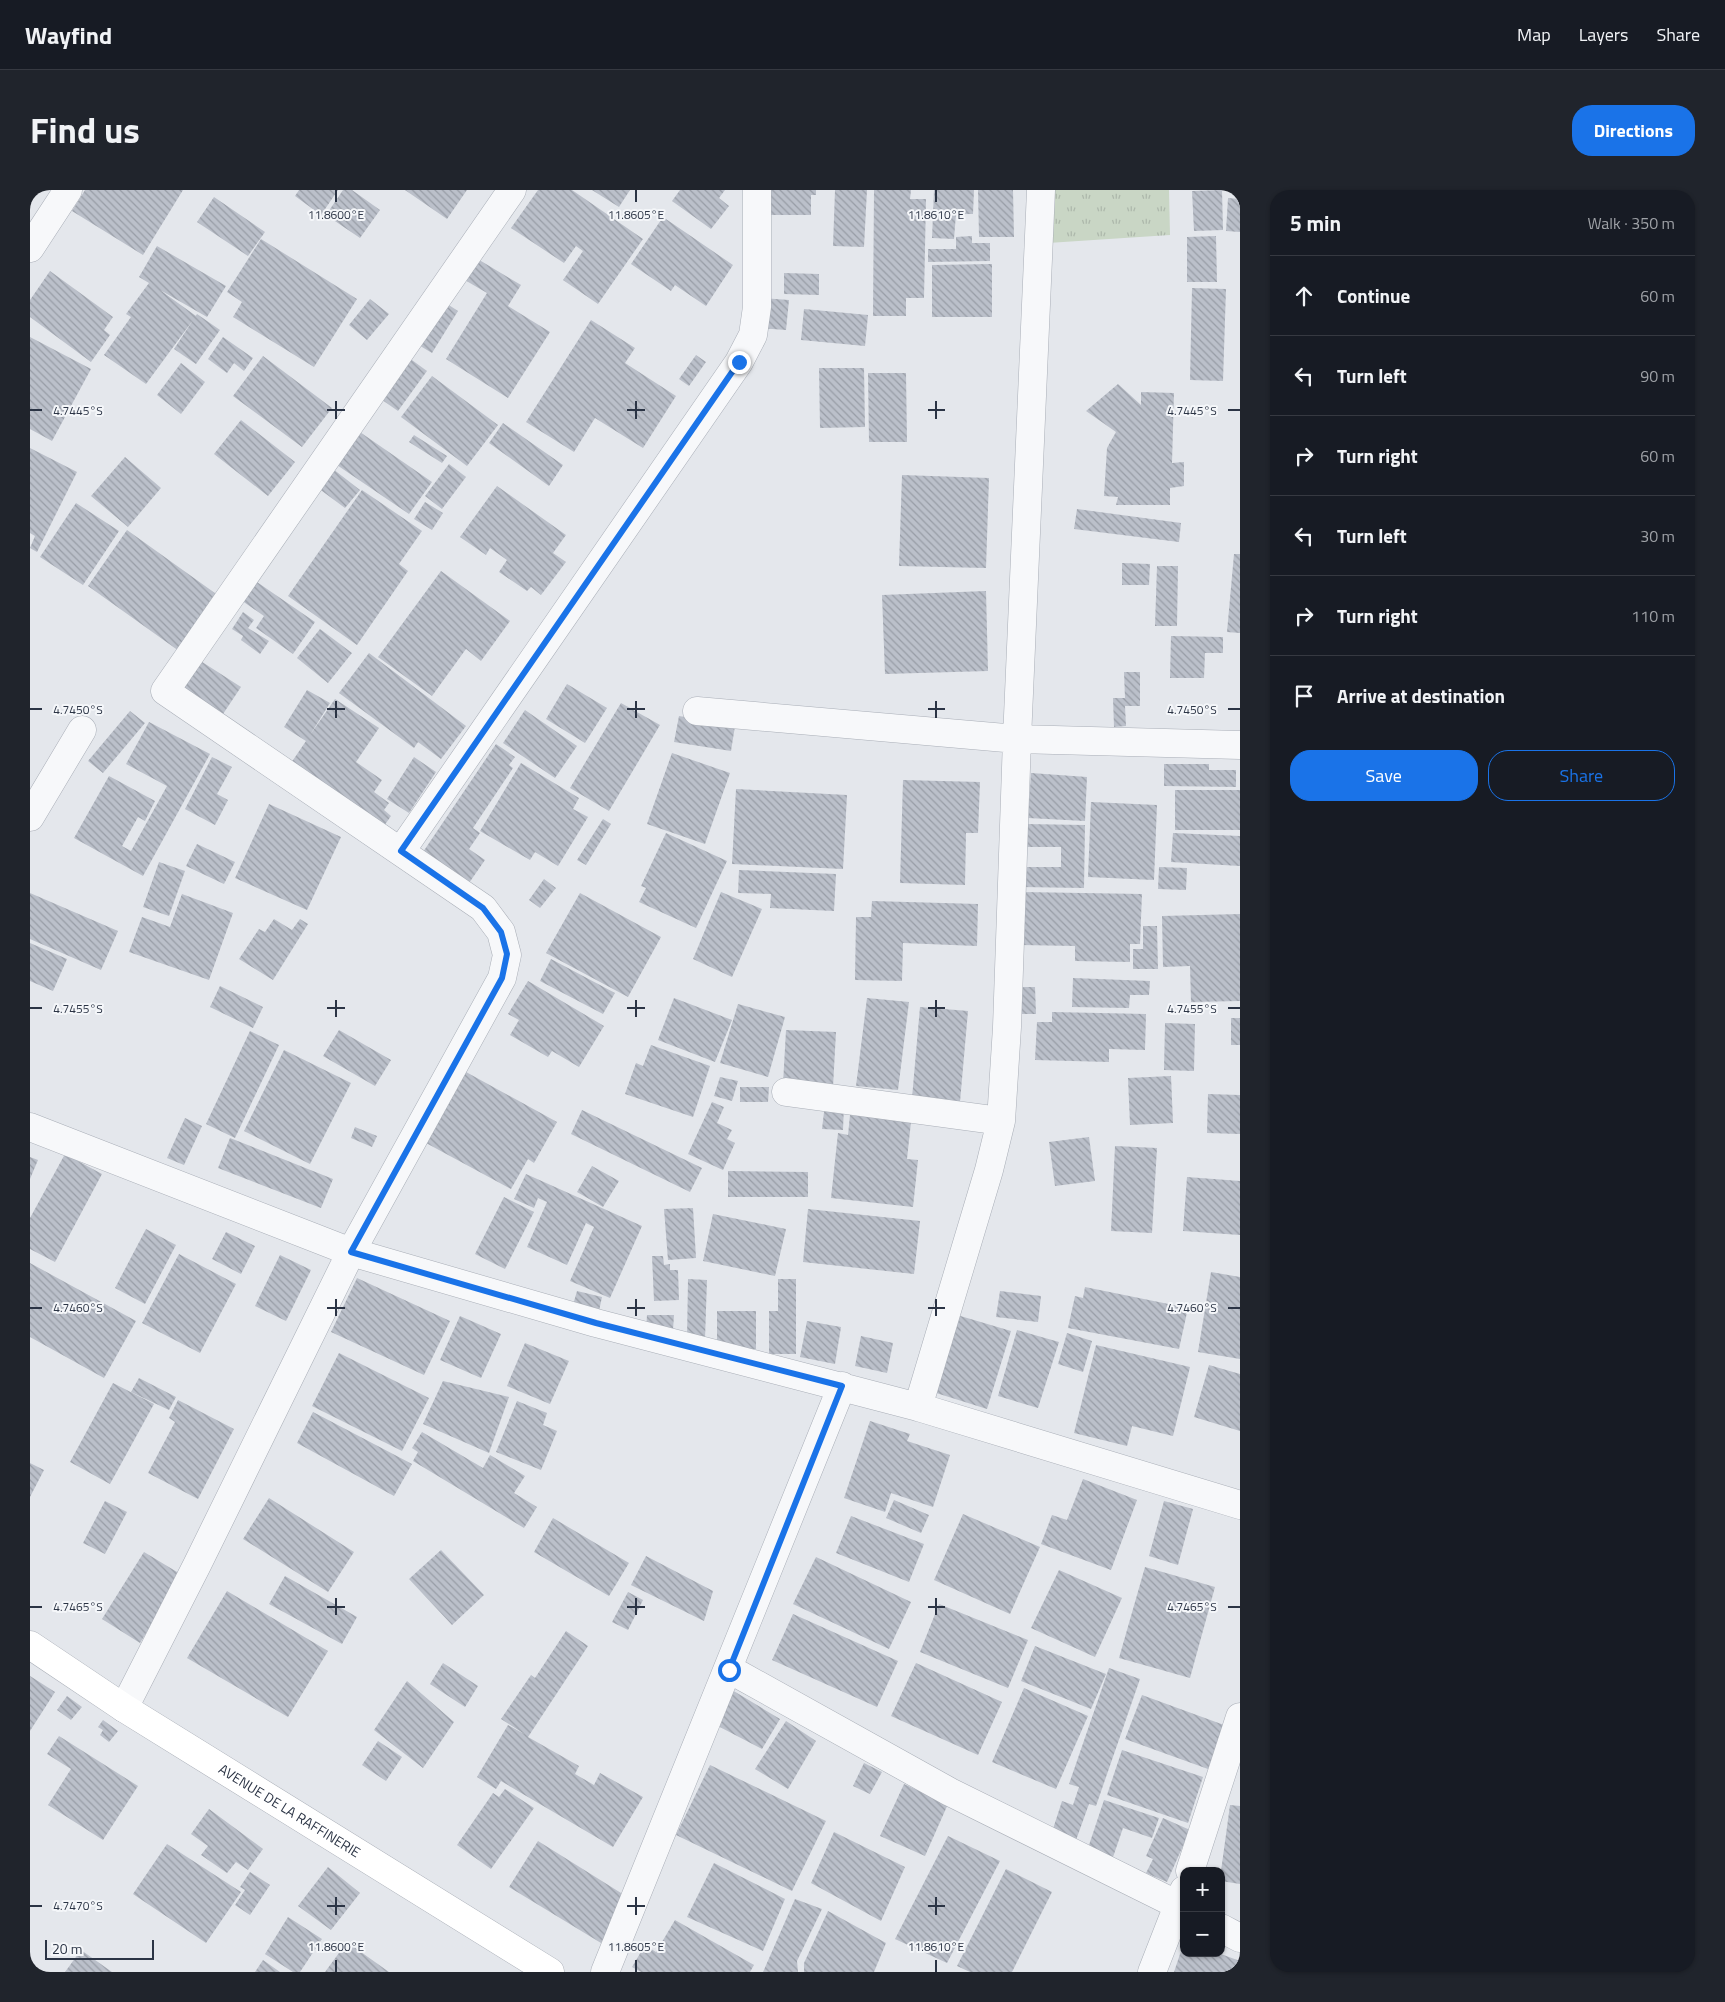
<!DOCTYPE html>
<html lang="en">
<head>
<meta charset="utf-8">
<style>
	:root { --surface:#171b24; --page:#20242c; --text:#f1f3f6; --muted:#9ea1a6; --line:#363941; --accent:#1a73e8 }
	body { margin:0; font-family:"Titillium Web",sans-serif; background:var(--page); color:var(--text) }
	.controls { position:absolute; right:15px; bottom:15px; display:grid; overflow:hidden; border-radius:10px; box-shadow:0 1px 4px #0004 }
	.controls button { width:45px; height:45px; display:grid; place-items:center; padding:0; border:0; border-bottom:1px solid var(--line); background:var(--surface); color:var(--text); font:25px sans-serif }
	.scale { position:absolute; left:15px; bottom:12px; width:109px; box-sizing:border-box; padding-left:5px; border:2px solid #2b3445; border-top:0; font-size:14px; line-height:18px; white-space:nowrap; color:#2b3445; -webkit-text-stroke:4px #f4f6f9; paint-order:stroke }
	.stop { position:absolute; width:15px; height:15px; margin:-11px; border:4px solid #1a73e8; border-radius:50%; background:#fff }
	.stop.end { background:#1a73e8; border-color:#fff; box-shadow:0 1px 5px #0008 }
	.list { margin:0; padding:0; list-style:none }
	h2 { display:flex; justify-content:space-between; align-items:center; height:65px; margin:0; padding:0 20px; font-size:21px }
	h2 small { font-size:16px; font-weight:400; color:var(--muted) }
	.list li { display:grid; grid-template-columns:32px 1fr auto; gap:15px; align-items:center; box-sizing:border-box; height:80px; padding:0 20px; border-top:1px solid var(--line) }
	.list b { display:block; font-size:19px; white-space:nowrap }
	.list em { font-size:16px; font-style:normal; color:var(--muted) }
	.actions { display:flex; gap:10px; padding:15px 20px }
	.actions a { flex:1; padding:11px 0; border:1px solid var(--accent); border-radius:20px; text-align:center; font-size:18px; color:var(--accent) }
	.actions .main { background:var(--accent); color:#fff }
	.icon { flex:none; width:28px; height:28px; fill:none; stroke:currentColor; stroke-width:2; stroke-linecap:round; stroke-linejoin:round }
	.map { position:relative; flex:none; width:1210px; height:1782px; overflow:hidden; border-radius:20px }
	header { display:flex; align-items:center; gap:30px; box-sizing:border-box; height:70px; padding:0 25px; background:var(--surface); border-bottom:1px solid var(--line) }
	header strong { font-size:24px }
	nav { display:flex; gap:28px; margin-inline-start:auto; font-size:18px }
	.intro { display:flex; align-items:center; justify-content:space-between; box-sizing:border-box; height:120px; padding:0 30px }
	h1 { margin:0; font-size:35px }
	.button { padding:12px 22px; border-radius:20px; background:var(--accent); color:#fff; font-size:18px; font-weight:700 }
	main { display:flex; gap:30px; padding:0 30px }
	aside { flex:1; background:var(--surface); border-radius:20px; box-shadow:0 1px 4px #0004 }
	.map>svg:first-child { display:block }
	.grass { fill:url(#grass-tufts) }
	.building { fill:url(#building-back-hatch) }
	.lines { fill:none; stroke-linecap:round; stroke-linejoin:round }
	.street-casing { stroke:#a9aeb7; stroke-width:29 }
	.secondary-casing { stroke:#a9aeb7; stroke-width:29 }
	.street { stroke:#f7f8fa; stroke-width:28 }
	.secondary { stroke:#fff; stroke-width:28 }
	.route { stroke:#1a73e8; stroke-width:6 }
	.ticks { fill:none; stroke:#2b3445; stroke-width:2 }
	.labels { text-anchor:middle; stroke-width:4; stroke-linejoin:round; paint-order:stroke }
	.street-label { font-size:14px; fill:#2b3445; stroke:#f4f6f9 }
	.ticks-label { font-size:12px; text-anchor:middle; fill:#2b3445; stroke:#f4f6f9; stroke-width:4; stroke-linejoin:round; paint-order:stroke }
</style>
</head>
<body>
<header>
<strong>Wayfind</strong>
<nav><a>Map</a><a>Layers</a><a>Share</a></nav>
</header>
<div class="intro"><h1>Find us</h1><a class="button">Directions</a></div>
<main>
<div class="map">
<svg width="1210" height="1782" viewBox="0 0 1210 1782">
	<defs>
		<pattern id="grass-tufts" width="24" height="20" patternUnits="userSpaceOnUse" patternTransform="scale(1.25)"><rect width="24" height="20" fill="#c9d6c5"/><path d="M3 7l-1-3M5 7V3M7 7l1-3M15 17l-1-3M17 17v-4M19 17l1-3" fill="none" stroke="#adb8ab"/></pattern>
		<pattern id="building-back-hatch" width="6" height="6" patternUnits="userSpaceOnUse" patternTransform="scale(1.25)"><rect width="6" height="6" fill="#bbc0ca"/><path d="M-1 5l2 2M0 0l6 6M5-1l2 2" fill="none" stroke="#989da6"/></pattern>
	</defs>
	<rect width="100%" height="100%" fill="#e4e7ec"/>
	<path class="grass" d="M1020 0H1139L1140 45 1018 53Z"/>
	<path class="building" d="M55 0H153L113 65 42 21Z
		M269 0H308L291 25 265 6Z
		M313 0H322L350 20 330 48 296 25Z
		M375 0H437L417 29Z
		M508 0H542L613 49 568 114 533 90 553 61 546 56 534 73 481 38Z
		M562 0H600L589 17Z
		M650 0H695L689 8 699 16 681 39 642 11Z
		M737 0H786V5H781V25H736Z
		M805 0H837L834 57 803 56Z
		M844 0H881L880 9H896L894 108H876V126H843Z
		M904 0H944L943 24H926L924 49 902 48Z
		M948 0H983L984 47H949Z
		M1192 0 1193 40 1164 41 1162 1Z
		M184 7 235 42 218 66 167 32Z
		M1198 8 1210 9V42L1196 41Z
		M633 27 703 75 676 116 645 95 641 101 601 74Z
		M942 46V53H960V71L898 72V59H926V47Z
		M1186 46 1187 92H1157V47Z
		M231 49 327 109 284 177 203 127 212 112 197 102Z
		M127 56 196 96 177 127 130 100 166 126 116 194 74 165 101 127 96 124 119 93 109 87Z
		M441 65 491 95 478 116 520 142 478 208 416 169 457 103 428 86Z
		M962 74V127H902V75Z
		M20 81 83 127 74 140 80 145 61 172 0 127V110Z
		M754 83 789 84V105L754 104Z
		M1162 98 1196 99 1193 191 1160 190Z
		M408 108 428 121 402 163 382 151Z
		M732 108 759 110 756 140 729 138Z
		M340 109 359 124 337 150 319 135Z
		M774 119 838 125 835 156 771 150Z
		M167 124 190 140 166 174 144 159Z
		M561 130 605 158 595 173 646 206 613 258 565 228 544 262 496 232Z
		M0 147 61 179 22 251 0 239Z
		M193 147 223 168 214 181 204 173 197 183 178 169Z
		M375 165 397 181 368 221 345 205Z
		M666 165 676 172 659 196 649 189Z
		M233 166 302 218 272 257 203 206Z
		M151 173 175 192 151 224 127 205Z
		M789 178H834L835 237 790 238Z
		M838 183H876L877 252H839Z
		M402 186 468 235 437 276 371 227Z
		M1088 194 1111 215V202L1144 203 1142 273 1154 272V296L1140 298V315H1086L1088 307 1074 306 1077 258 1086 242 1056 221Z
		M211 230 265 272 238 306 184 264Z
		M473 233 533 275 519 296 459 253Z
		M327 240 402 292 379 324 304 273Z
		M384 245 417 266 412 273 379 252Z
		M0 258 47 282 7 362 0 358 5 346 0 343Z
		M95 267 131 298 98 337 61 306Z
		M419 274 436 287 412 319 395 306Z
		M303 279 330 300 315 318 288 298Z
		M872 285 959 288 956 378 869 376Z
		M467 296 536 345 523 363 536 372 511 405 501 397 497 401 469 382 477 370 460 358 456 365 430 347Z
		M332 300 392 341 369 374 378 381 327 455 258 406Z
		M395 312 413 323 402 340 384 329Z
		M46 313 89 341 53 395 10 367Z
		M1047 319 1151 333 1149 352 1044 339Z
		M97 340 189 406 149 461 58 396Z
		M1204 364H1210V443L1197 442Z
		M1092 373 1120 374 1119 395H1092Z
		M1127 376H1148L1147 436H1125Z
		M411 381 480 431 451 471 436 459 402 506 348 467Z
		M221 388 285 432 263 464 226 438 234 426 208 408Z
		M956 401 958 481 855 484 852 405Z
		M213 422 224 430 218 438 239 451 230 464 211 450 213 446 202 439Z
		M290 439 322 463 298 493 267 468Z
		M1141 446 1193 447V463H1175L1174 488H1140Z
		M339 463 436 536 411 569 388 552 384 558 309 503Z
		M166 468 211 497 191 527 146 498Z
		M1094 482H1110V516H1095L1096 536 1084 537 1083 508H1095Z
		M537 494 577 518 555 553 516 529Z
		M277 500 300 513 280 545 305 509 349 538 326 572 352 590 344 602 359 613 354 620 361 626 354 636 261 573 276 551 254 537Z
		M591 513 630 535 579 621 540 598Z
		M495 520 547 556 525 588 473 553Z
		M100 521 115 533 73 583 58 571Z
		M649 526 705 536 701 561 644 552Z
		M119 532 180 564 113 686 44 648 79 586 125 611 115 631 108 627 92 656 101 661 137 596 96 574Z
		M466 554 485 567 479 575 483 578 443 638 450 643 439 659 455 670 439 693 393 662Z
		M642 563 700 583 675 654 617 634Z
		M182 567 202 577 187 604 198 610 185 635 155 619Z
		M384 567 406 582 379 623 357 609Z
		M491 573 549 608 543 619 558 627 528 676 505 662 500 670 450 641Z
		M1134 574H1179V580H1206V597L1134 596Z
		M1001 583 1057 587 1055 631 998 628Z
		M873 590 950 592 948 643H936L935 695 870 693Z
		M706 599 817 605 813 679 702 674Z
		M1145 600H1210V640H1145Z
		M1061 612 1127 615 1124 690 1058 687Z
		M239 614 311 647 277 720 205 688Z
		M573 629 581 634 556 675 547 670Z
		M995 634 1055 635 1054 698 991 697 992 677H1031V657H994Z
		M636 643 697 671 666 738 609 712 616 698 611 696Z
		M1143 643 1210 646V676L1141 672Z
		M167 654 205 672 194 694 156 676Z
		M129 672 155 681 139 726 113 717Z
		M1129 677 1157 678 1156 700 1128 699Z
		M709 680 806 684 804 721 740 718 741 704 708 703Z
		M514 689 526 698 510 718 499 710Z
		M691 702 732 719 702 787 663 769Z
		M992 702 1112 704 1110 754H1100V772L1045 771V756L991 755Z
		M0 703 88 741 71 780 0 749Z
		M550 703 631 747 598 807 516 763Z
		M152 704 203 723 179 790 99 762 112 727 140 737Z
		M842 711 948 714 947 756 873 753 872 791 825 790 826 727H841Z
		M1210 724V811L1161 812 1160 776 1133 777 1132 726Z
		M244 729 262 740 270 729 278 734 243 790 209 769 229 739 235 742Z
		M1113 736H1127L1128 779H1103V759H1113Z
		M0 753 37 769 23 801 0 791Z
		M521 769 585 803 573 824 510 791Z
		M1043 788 1120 791 1119 805H1100L1099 818 1042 817Z
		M498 791 574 836 549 877 522 861 518 867 480 845 489 830 478 824Z
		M190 796 233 817 223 838 180 817Z
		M981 797H1005L1006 824H981Z
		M644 808 702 830 685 872 628 850Z
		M837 808 879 812 868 900 826 896Z
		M708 814 755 827 738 887 690 873Z
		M890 817 938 821 930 912 882 908Z
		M1022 822 1116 824 1115 860 1079 859V872L1005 870 1007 832H1022Z
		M1201 828H1210V855H1201Z
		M1135 833 1165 834 1164 881 1134 880Z
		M309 840 361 870 345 896 293 866Z
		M756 840 806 842 803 897 753 894Z
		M220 841 249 855 205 948 176 934Z
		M621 855 680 876 663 927 595 904 606 873 613 876Z
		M254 860 321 893 280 974 214 941Z
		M436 882 527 932 504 973 498 969 481 999 396 953Z
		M1141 886 1143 933 1100 935 1098 888Z
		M690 887 708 891 702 911 684 906Z
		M710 897H739L738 912H710Z
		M1178 904 1210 905V944L1177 943Z
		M682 912 694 917 687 933 702 940 697 949 705 953 693 980 658 964Z
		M795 914 814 915 813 940 792 939Z
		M552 920 672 978 660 1002 541 944Z
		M820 925 881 932 877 969 888 970 883 1017 801 1008 808 943 818 945Z
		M155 928 172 936 154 975 137 968Z
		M325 937 347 946 342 957 321 948Z
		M1059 947 1065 991 1025 996 1019 952Z
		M200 948 303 989 291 1018 188 978Z
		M1085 956 1127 958 1122 1043 1081 1041Z
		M35 964 72 984 25 1072 0 1059V1028Z
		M0 967 8 970 0 989Z
		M562 976 589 991 573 1017 547 1002Z
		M698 981 778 982V1007H698Z
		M496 984 612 1036 580 1108 540 1091 564 1037 556 1033 537 1075 497 1057 517 1012 508 1008 504 1018 484 1009Z
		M1157 987 1210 991V1045L1153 1041Z
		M474 1007 504 1022 475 1079 445 1064Z
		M663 1018 666 1068 638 1070 634 1019Z
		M778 1019 890 1031 884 1084 773 1072Z
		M683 1024 756 1039 745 1086 673 1071Z
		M116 1039 146 1055 115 1114 85 1098Z
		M196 1042 225 1056 211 1084 182 1069Z
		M149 1064 206 1094 170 1163 112 1133Z
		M250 1065 281 1080 256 1131 225 1116Z
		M622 1066H633L634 1075 640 1074V1080H648L649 1110 624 1111Z
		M0 1073 106 1131 74 1188 0 1147Z
		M1181 1082 1210 1087V1169L1168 1162Z
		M327 1088 420 1131 394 1185 301 1142Z
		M658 1089 677 1090 675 1149H657Z
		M748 1089H766V1164H739V1121H748Z
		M1055 1097 1158 1118 1149 1159 1038 1138 1045 1106 1053 1108Z
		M547 1101 572 1107 569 1121 543 1115Z
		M970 1101 1011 1106 1008 1132 966 1127Z
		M687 1121H726V1159H687Z
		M617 1125H644L643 1140H616Z
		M927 1125 981 1141 957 1219 903 1202Z
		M430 1126 471 1144 451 1188 410 1170Z
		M777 1131 811 1137 805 1174 770 1167Z
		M987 1140 1029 1152 1008 1218 968 1206Z
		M1037 1143 1062 1151 1053 1182 1028 1174Z
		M831 1146 863 1153 857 1183 825 1176Z
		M495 1153 539 1171 520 1214 477 1196Z
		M1066 1155 1160 1177 1143 1246 1102 1236 1097 1256 1044 1243Z
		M309 1163 399 1208 372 1261 282 1216Z
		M1179 1175 1210 1184V1241L1164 1227Z
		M109 1188 146 1207 139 1220 101 1202Z
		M413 1191 479 1207 459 1263 393 1234Z
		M83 1193 124 1214 80 1294 40 1272Z
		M148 1210 204 1239 168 1309 118 1283 145 1232 139 1228Z
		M487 1211 517 1223 513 1235 527 1241 511 1280 466 1262Z
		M283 1222 382 1274 364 1306 267 1253Z
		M840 1231 880 1244 877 1251 920 1265 903 1317 861 1303 855 1322 814 1308Z
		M392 1242 453 1278 460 1265 495 1286 484 1303 507 1317 494 1338 383 1271 388 1262 382 1258Z
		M0 1273 14 1280 0 1307Z
		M1053 1289 1107 1310 1081 1380 1011 1354 1022 1325 1037 1330Z
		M239 1308 324 1362 298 1402 213 1349Z
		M864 1310 899 1325 891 1343 856 1328Z
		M75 1311 97 1322 75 1364 53 1353Z
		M1134 1311 1163 1319 1148 1375 1119 1366Z
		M933 1324 1010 1357 980 1424 904 1390Z
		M821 1326 894 1354 879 1392 806 1363Z
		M523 1328 599 1373 579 1406 504 1362Z
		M411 1360 454 1405 422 1435 379 1389Z
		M114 1362 152 1385 110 1453 72 1429Z
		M616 1366 683 1401 674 1431 601 1395Z
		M786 1367 881 1412 859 1459 763 1414Z
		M1115 1377 1185 1397 1160 1488 1089 1468Z
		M1029 1380 1092 1408 1065 1467 1001 1438Z
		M255 1386 327 1427 312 1454 239 1414Z
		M197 1401 298 1461 258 1527 157 1468Z
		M598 1402 613 1410 598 1440 582 1432Z
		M909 1414 998 1450 978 1498 890 1462Z
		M763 1424 868 1471 847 1517 742 1470Z
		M536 1441 558 1456 498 1547 549 1576 545 1584 564 1595 570 1583 613 1607 583 1657 471 1591 466 1599 447 1587 478 1535 496 1545 471 1529 501 1485 505 1488Z
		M1005 1456 1076 1484 1061 1519 991 1491Z
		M413 1473 448 1496 435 1517 400 1494Z
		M886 1473 972 1512 948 1565 861 1526Z
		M1079 1478 1110 1489 1066 1616 1059 1614 1045 1653 1021 1645 1032 1611 1043 1615 1049 1597 1039 1594Z
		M0 1486 25 1502 0 1541Z
		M377 1491 424 1532 393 1578 344 1540Z
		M994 1498 1058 1526 1026 1599 962 1572Z
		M702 1500 750 1529 732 1559 686 1535Z
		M1112 1505 1194 1535 1178 1579 1095 1549Z
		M37 1506 52 1517 41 1530 27 1520Z
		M73 1530 88 1541 79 1552 70 1545 73 1540 68 1537Z
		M756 1531 786 1551 758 1599 725 1579Z
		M29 1546 108 1596 73 1650 18 1615 41 1579 17 1564Z
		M348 1551 372 1567 356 1591 332 1575Z
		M1092 1560 1173 1587 1158 1633 1077 1605Z
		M834 1573 852 1582 840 1604 823 1596Z
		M680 1575 796 1631 762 1701 646 1645Z
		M874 1594 918 1614 895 1666 850 1646Z
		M475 1599 504 1618 461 1679 427 1655 463 1603 469 1607Z
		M1074 1610 1129 1628 1122 1648 1093 1638 1082 1670 1057 1661Z
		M1200 1615 1210 1616V1694L1191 1691V1681Z
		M179 1619 233 1659 218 1680 206 1672 197 1683 171 1665 178 1656 161 1644Z
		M1133 1628 1160 1640 1137 1692 1116 1683 1123 1669 1116 1666Z
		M804 1642 875 1677 851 1731 781 1693Z
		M918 1646 970 1671 917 1773 865 1749Z
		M508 1651 599 1708 571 1753 479 1697Z
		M137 1654 211 1702 176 1753 103 1704Z
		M684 1673 755 1709 733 1761 657 1727Z
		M298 1677 330 1703 301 1740 268 1716Z
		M976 1679 1022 1702 982 1782H940L927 1776Z
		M220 1682 240 1695 220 1725 205 1715 215 1700 210 1697Z
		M765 1709 792 1719 767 1771 768 1782H733Z
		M798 1721 856 1753 844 1782H774V1773Z
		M258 1727 292 1749 270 1782H263L235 1764Z
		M645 1730 724 1775 720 1782H611L602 1777 615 1755 626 1762Z
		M317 1752 359 1782H295Z
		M1153 1755 1154 1763H1188L1210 1771V1782H1144Z
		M51 1760 82 1782H35Z
		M233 1770 250 1782H225Z"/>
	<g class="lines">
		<g class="street-casing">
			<path id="street" d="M0 58 38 0
				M667 521 987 549 1210 555
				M0 627 52 540
				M371 661 709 172 723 145 727 117V0
				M756 902 971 931
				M0 937 321 1062 566 1133 888 1217 1210 1315
				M888 1217 959 980 971 931 977 837 987 549 1011 0
				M699 1479 920 1602 1154 1718
				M94 1518 167 1375 321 1062 472 788 477 765 471 742 453 718 135 501 482 0
				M1160 1681 1210 1527
				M1191 1738 1210 1748
				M575 1782 812 1196
				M1122 1782 1154 1700"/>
		</g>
		<g class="secondary-casing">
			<g id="secondary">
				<path id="s1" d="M0 1455 94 1518 520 1782"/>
			</g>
		</g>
		<use href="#street" class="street"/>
		<use href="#secondary" class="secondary"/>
	</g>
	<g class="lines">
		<path class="route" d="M699 1480 812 1196 566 1133 321 1062 472 788 477 764 471 742 453 718 371 661 709 172"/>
	</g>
	<path class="ticks" d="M306 0V12M606 0V12M906 0V12M306 211V229M606 211V229M906 211V229M0 220H12M297 220H315M597 220H615M898 220H915M1198 220H1210M306 511V528M606 511V528M906 511V528M0 519H12M297 519H315M597 519H615M898 519H915M1198 519H1210M306 810V827M606 810V827M906 810V827M0 818H12M297 818H315M597 818H615M898 818H915M1198 818H1210M306 1109V1126M606 1109V1126M906 1109V1126M0 1118H12M297 1118H315M597 1118H615M898 1118H915M1198 1118H1210M306 1408V1425M606 1408V1425M906 1408V1425M0 1417H12M297 1417H315M597 1417H615M898 1417H915M1198 1417H1210M306 1707V1725M606 1707V1725M906 1707V1725M0 1716H12M297 1716H315M597 1716H615M898 1716H915M306 1770V1782M606 1770V1782M906 1770V1782"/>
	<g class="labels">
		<g class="street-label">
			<text dy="5" stroke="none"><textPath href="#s1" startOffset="308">AVENUE DE LA RAFFINERIE</textPath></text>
		</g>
	</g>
	<g class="ticks-label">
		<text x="306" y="29">11.8600°E</text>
		<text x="606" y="29">11.8605°E</text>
		<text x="906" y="29">11.8610°E</text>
		<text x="48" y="225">4.7445°S</text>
		<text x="1162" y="225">4.7445°S</text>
		<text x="48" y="524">4.7450°S</text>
		<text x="1162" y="524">4.7450°S</text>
		<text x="48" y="823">4.7455°S</text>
		<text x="1162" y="823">4.7455°S</text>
		<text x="48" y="1122">4.7460°S</text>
		<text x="1162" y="1122">4.7460°S</text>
		<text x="48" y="1421">4.7465°S</text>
		<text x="1162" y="1421">4.7465°S</text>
		<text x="48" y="1720">4.7470°S</text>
		<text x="306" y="1761">11.8600°E</text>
		<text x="606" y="1761">11.8605°E</text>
		<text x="906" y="1761">11.8610°E</text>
	</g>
</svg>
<div class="controls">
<button>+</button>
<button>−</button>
</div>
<div class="scale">20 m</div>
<div class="stop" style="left:699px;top:1480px"></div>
<div class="stop end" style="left:709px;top:172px"></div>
</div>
<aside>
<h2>5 min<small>Walk · 350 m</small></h2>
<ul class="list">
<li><svg class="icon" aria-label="ahead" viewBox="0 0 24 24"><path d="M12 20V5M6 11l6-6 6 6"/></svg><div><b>Continue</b></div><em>60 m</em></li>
<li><svg class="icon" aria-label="left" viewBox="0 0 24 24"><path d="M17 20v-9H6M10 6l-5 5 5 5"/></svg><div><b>Turn left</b></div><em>90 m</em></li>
<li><svg class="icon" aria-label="right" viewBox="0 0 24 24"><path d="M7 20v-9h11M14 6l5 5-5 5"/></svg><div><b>Turn right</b></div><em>60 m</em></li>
<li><svg class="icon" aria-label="left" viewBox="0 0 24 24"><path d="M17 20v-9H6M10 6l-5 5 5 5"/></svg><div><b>Turn left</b></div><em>30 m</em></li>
<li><svg class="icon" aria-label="right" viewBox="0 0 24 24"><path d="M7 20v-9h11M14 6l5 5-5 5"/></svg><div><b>Turn right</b></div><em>110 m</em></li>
<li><svg class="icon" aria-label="arrive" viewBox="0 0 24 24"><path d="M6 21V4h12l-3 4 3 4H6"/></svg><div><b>Arrive at destination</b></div></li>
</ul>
<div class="actions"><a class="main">Save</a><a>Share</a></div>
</aside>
</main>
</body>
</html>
